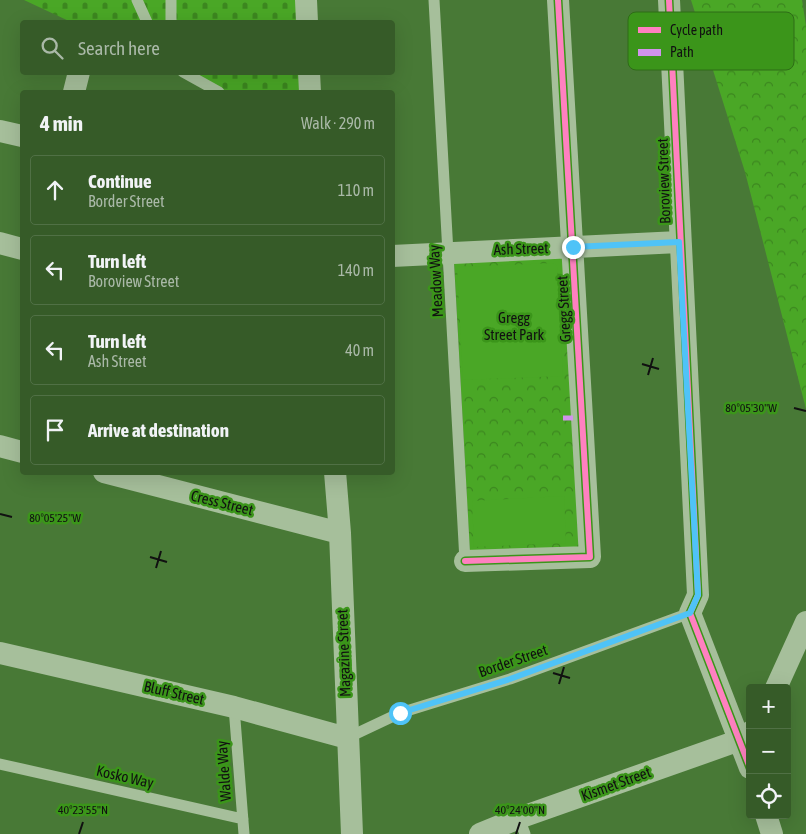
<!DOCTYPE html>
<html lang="en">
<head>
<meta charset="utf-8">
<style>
	:root { --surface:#365b28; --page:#3d6130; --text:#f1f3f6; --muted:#aab9a8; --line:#507045 }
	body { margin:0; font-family:"Asap Condensed",sans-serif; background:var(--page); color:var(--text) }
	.controls { position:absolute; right:15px; bottom:15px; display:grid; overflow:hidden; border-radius:5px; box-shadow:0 5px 20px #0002 }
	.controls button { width:45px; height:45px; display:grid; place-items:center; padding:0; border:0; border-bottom:1px solid var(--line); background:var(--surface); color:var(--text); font:25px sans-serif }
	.stop { position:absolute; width:15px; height:15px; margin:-11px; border:4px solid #4fc3f7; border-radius:50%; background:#fff }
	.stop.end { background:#4fc3f7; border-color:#fff; box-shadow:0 1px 5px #0008 }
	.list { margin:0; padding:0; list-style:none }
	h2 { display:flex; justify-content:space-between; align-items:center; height:65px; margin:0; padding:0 20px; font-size:21px }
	h2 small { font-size:16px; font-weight:400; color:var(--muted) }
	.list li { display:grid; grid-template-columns:32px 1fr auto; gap:15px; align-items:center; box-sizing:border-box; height:70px; margin:0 10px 10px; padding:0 10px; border:1px solid var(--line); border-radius:5px }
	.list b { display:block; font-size:19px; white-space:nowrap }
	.list p { margin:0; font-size:16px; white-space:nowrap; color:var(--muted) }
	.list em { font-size:16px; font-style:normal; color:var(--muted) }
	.icon { flex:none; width:28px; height:28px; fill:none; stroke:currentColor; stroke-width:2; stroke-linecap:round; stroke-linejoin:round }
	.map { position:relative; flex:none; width:806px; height:834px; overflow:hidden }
	.search { position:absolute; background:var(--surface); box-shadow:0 5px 20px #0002; left:20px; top:20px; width:375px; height:55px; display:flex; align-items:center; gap:12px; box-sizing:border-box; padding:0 18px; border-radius:5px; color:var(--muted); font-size:19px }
	.panel { position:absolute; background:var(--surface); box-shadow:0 5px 20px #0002; left:20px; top:90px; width:375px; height:385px; border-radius:5px }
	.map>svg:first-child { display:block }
	.forest { fill:url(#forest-crowns) }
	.cemetery { fill:url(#cemetery-stones) }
	.pitch { fill:#4aa726 }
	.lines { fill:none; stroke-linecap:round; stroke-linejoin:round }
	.service { stroke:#a6bf9b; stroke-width:11 }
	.minor { stroke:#a6bf9b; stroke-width:22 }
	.quiet { stroke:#d193ec; stroke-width:5; stroke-dasharray:10 5; stroke-linecap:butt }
	.cycleway-casing { stroke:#3b951a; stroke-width:9 }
	.cycleway { stroke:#ff80c0; stroke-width:6 }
	.route { stroke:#4fc3f7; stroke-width:6 }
	.ticks { fill:none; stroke:#111; stroke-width:2 }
	.labels { text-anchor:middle; stroke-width:5; stroke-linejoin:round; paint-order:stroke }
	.street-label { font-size:15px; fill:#111; stroke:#3b951a }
	.park-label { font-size:15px; fill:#111; stroke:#3b951a }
	.key { fill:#3b951a; stroke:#2e6d17; stroke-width:1 }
	.key-label { font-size:14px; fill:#111 }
	.ticks-label { font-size:12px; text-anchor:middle; fill:#111; stroke:#3b951a; stroke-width:5; stroke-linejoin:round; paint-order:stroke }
</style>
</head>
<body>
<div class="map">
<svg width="806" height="834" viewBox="0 0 806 834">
	<defs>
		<pattern id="forest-crowns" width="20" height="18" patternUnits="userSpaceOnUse" patternTransform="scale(1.25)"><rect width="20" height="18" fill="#4aa726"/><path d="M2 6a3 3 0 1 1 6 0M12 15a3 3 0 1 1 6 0" fill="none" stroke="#3c871f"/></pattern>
		<pattern id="cemetery-stones" width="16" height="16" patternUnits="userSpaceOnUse" patternTransform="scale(1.25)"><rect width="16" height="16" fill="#4aa726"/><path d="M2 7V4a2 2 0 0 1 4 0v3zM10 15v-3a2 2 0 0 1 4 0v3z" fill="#3c871f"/></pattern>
	</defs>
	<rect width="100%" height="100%" fill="#487936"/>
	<path class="forest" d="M691 0H802L806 26V409L745 172Z
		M566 255 580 551 470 555 454 260Z"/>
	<path class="cemetery" d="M24 0H300L301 22H71Z
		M174 73H303L304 92H215Z"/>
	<path class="pitch" d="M554 263 557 266 563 376 463 380 457 267Z
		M564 496 566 543 474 547 472 501Z"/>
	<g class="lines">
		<path class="service" d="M137 0 147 22
			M171 0V22
			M434 0 465 561
			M183 72 219 92
			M234 707 244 834
			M347 738 400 713 510 679 690 613
			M0 764 243 819
			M519 818 525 834"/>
		<path class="minor" d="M306 0 307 22
			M669 0 698 595 690 613 750 768
			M309 72 310 92
			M74 92 79 72
			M0 131 22 136
			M0 243 22 249
			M392 256 679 242
			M0 446 22 452
			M104 472 340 533
			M335 472 340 533 352 834
			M465 561 590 557 558 0
			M0 653 234 707 347 738
			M776 688 806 622
			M766 815 772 834
			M480 834 519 818 740 740 750 732"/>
		<path class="quiet" d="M563 418H582"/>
		<g class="cycleway-casing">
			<path id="cycleway" d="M669 0 698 595 690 613 750 768
				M465 561 590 557 558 0"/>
		</g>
		<use href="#cycleway" class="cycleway"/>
	</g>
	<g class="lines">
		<path class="route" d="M400 713 510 679 690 613 698 595 679 242 573 247"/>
	</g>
	<path class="ticks" d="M642 364 659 369M648 375 653 358M794 408 806 411M0 514 12 517M150 557 167 562M156 568 161 551M553 673 570 678M559 684 564 667M79 834 83 822M516 834 520 822"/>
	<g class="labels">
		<g class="street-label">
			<text transform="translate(664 181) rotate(-92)" y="5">Boroview Street</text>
			<text transform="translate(521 249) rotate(-2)" y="5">Ash Street</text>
			<text transform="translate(436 281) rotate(-93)" y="5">Meadow Way</text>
			<text transform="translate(564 309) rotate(-93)" y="5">Gregg Street</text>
			<text transform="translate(222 503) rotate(14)" y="5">Cress Street</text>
			<text transform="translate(344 653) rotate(-92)" y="5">Magazine Street</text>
			<text transform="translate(513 661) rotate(-19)" y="5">Border Street</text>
			<text transform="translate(174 693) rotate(13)" y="5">Bluff Street</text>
			<text transform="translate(224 771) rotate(-94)" y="5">Walde Way</text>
			<text transform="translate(125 777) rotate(13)" y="5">Kosko Way</text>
			<text transform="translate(616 784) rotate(-20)" y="5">Kismet Street</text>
		</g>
		<g class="park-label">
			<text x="514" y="323">Gregg<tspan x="514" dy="17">Street Park</tspan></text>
		</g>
	</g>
	<rect x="628" y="12" width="166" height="58" rx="8" class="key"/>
	<rect x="638" y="27" width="23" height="6" fill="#ff80c0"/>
	<rect x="638" y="49" width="23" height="7" fill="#d193ec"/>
	<g class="key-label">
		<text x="670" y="35">Cycle path</text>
		<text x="670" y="57">Path</text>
	</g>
	<g class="ticks-label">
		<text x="751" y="412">80°05'30"W</text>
		<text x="55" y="522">80°05'25"W</text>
		<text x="83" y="814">40°23'55"N</text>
		<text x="520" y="814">40°24'00"N</text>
	</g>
</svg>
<div class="controls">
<button>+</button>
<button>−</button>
<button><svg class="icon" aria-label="locate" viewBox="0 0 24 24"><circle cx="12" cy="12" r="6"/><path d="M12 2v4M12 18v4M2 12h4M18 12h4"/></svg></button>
</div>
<div class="stop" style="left:400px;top:713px"></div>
<div class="stop end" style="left:573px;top:247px"></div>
<div class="search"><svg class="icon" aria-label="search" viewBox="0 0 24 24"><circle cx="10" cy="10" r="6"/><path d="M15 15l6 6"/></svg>Search here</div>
<section class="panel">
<h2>4 min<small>Walk · 290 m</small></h2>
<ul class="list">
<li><svg class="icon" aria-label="ahead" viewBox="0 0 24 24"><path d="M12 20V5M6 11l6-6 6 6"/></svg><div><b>Continue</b><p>Border Street</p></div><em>110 m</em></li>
<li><svg class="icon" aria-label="left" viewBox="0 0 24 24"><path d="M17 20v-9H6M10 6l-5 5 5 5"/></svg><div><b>Turn left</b><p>Boroview Street</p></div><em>140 m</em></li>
<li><svg class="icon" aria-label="left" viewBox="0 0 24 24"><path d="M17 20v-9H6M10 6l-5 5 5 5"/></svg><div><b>Turn left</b><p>Ash Street</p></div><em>40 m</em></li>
<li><svg class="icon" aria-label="arrive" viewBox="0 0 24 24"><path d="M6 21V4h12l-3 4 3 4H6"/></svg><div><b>Arrive at destination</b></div></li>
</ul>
</section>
</div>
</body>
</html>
